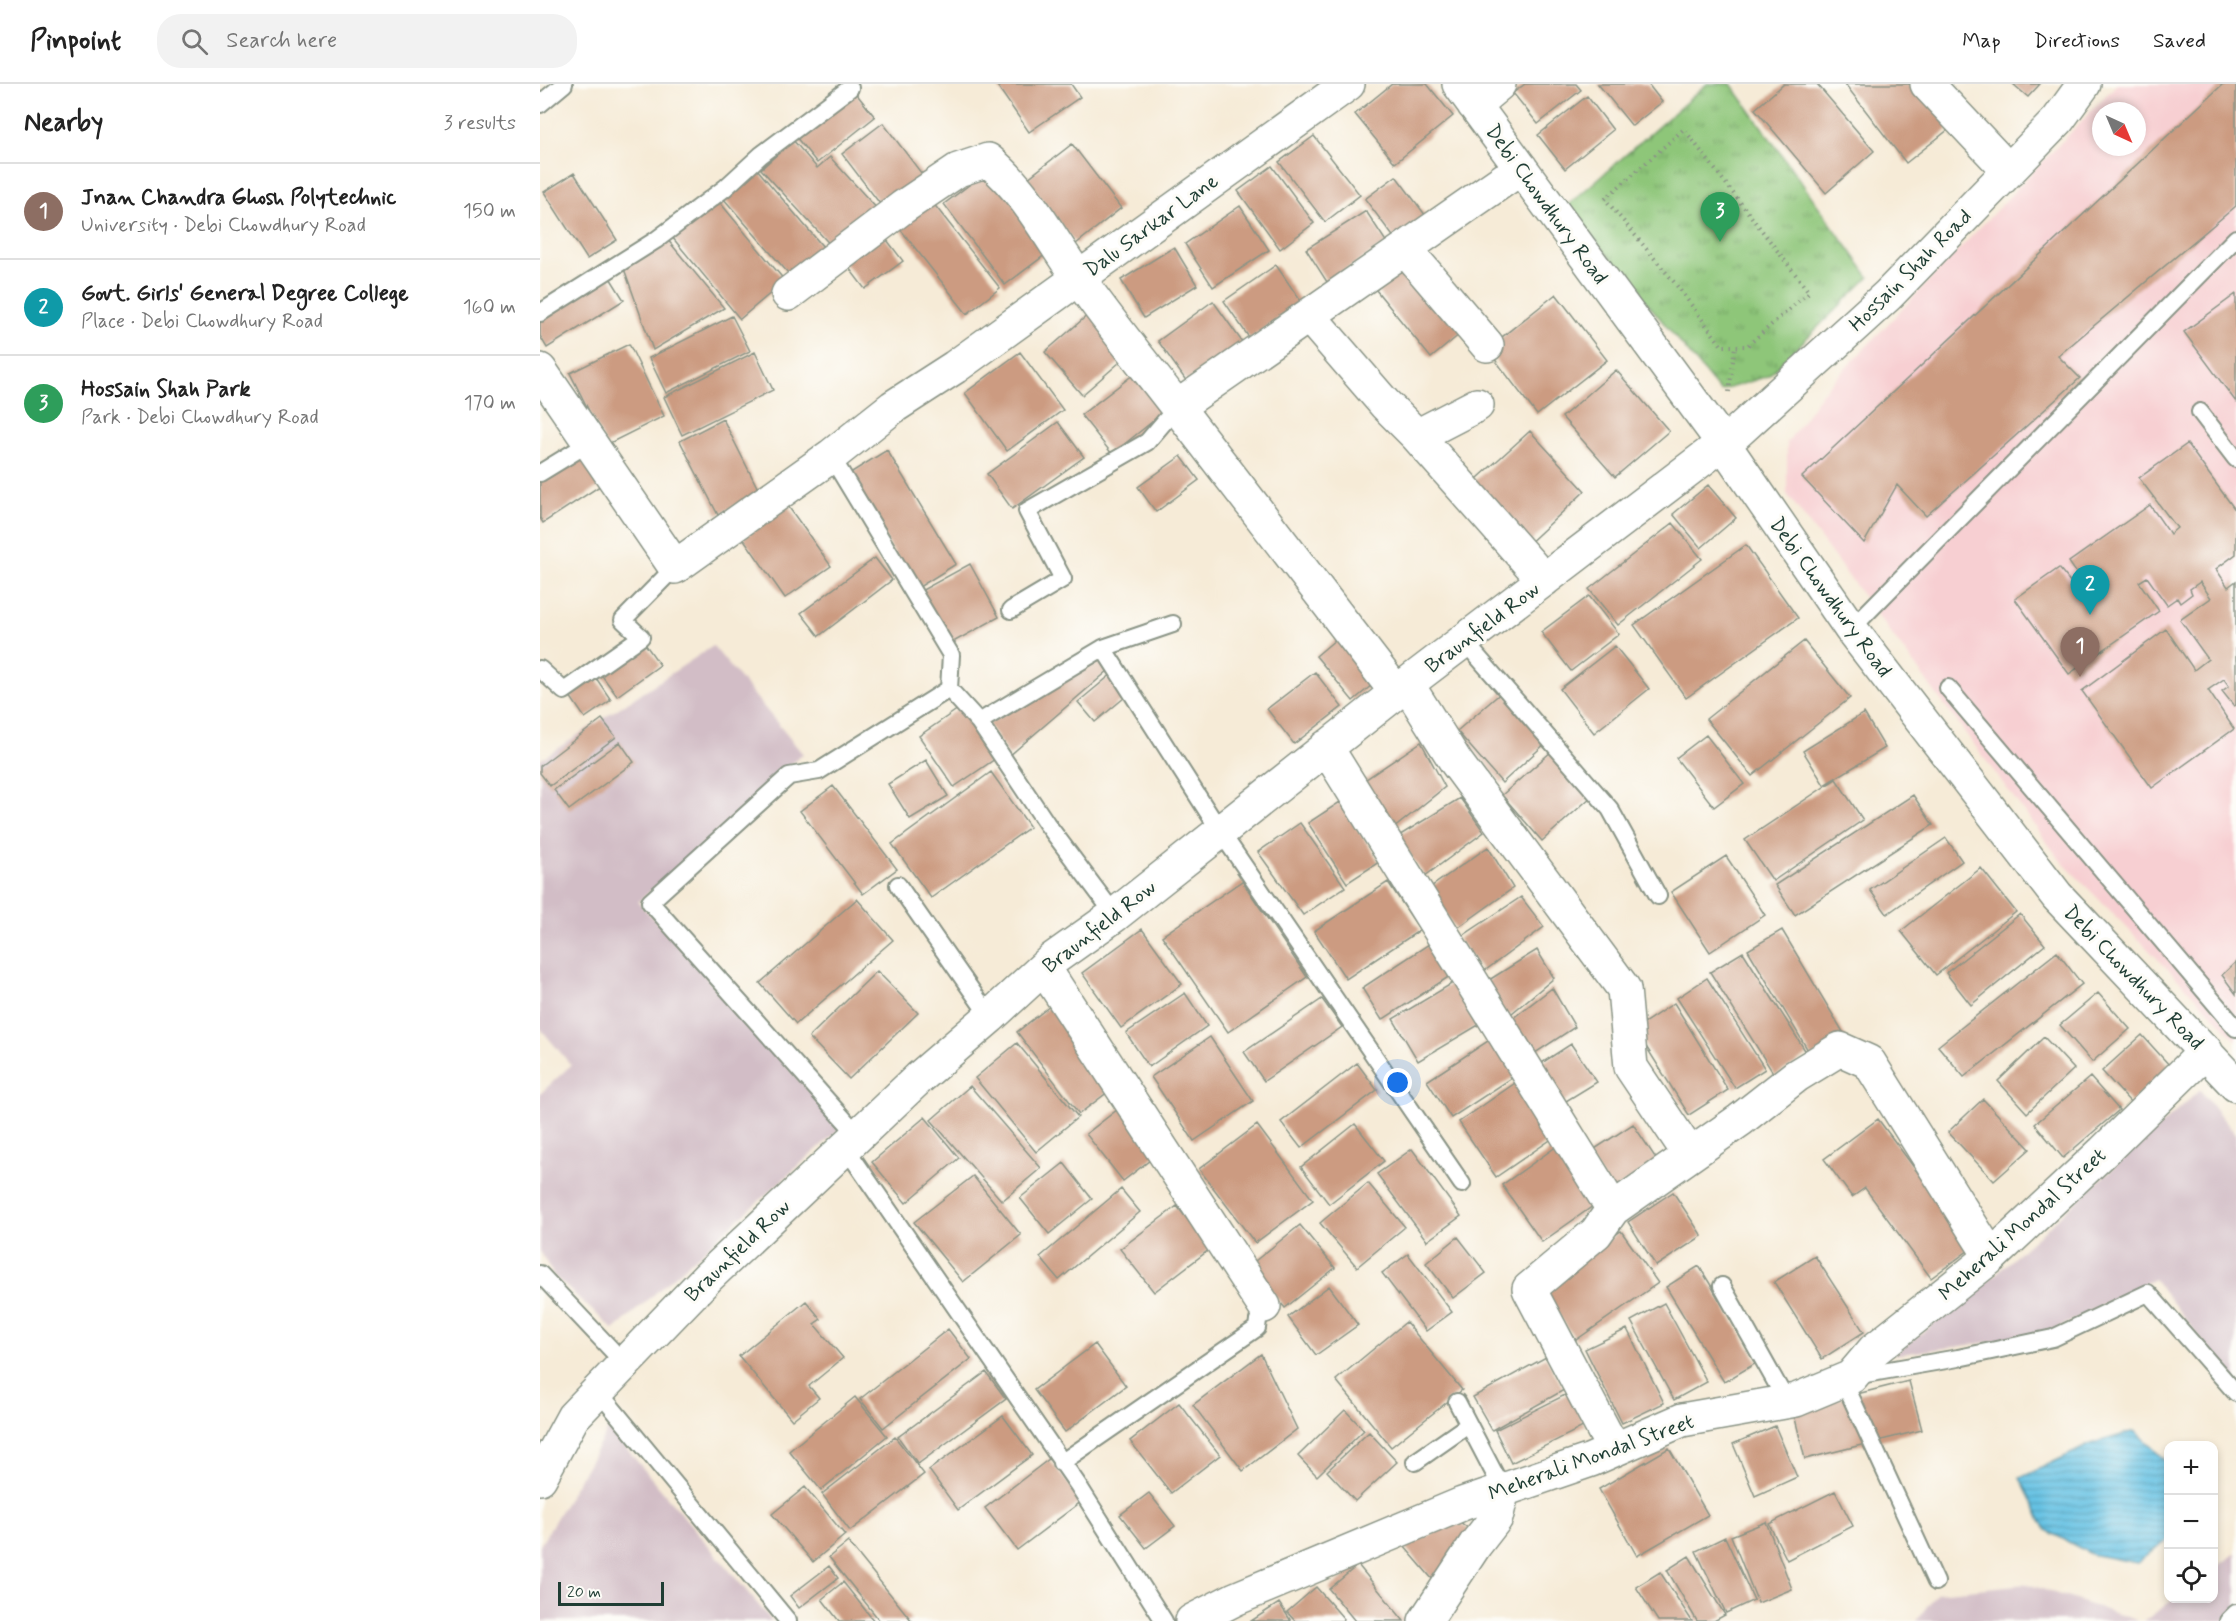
<!DOCTYPE html>
<html lang="en">
<head>
<meta charset="utf-8">
<style>
	:root { --surface:#fff; --page:#f2f2f2; --text:#222; --muted:#767676; --line:#e0e0e0; --accent:#c8321e }
	body { margin:0; font-family:Mynerve,sans-serif; background:var(--page); color:var(--text) }
	.controls { position:absolute; right:18px; bottom:18px; display:grid; overflow:hidden; border-radius:12px; box-shadow:0 3px 9px #0003 }
	.controls button { width:54px; height:54px; display:grid; place-items:center; padding:0; border:0; border-bottom:2px solid var(--line); background:var(--surface); color:var(--text); font:30px sans-serif }
	.compass { position:absolute; left:1552px; top:18px; width:54px; height:54px; border-radius:50%; background:var(--surface); box-shadow:0 3px 9px #0003; rotate:136deg }
	.scale { position:absolute; left:18px; bottom:15px; width:106px; box-sizing:border-box; padding-left:6px; border:3px solid #1f3d34; border-top:0; font-size:16px; line-height:21px; white-space:nowrap; color:#1f3d34; -webkit-text-stroke:4px #fdfcf7; paint-order:stroke }
	.you { position:absolute; left:858px; top:999px; width:21px; height:21px; margin:-15px; border:4px solid #fff; border-radius:50%; background:#1a73e8; box-shadow:0 0 0 9px #1a73e833 }
	.badge { display:grid; place-items:center; width:39px; height:39px; border-radius:50%; background:var(--accent); color:#fff; font-size:20px; font-weight:700 }
	.pin { position:absolute; translate:-50% -50px; filter:drop-shadow(0 2px 3px #0008) }
	.pin::after { content:''; position:absolute; top:32px; width:21px; height:18px; background:inherit; clip-path:polygon(0 0,100% 0,50% 100%) }
	.list { margin:0; padding:0; list-style:none }
	h2 { display:flex; justify-content:space-between; align-items:center; height:78px; margin:0; padding:0 24px; font-size:26px }
	h2 small { font-size:20px; font-weight:400; color:var(--muted) }
	.list li { display:grid; grid-template-columns:39px 1fr auto; gap:18px; align-items:center; box-sizing:border-box; height:96px; padding:0 24px; border-top:2px solid var(--line) }
	.list b { display:block; font-size:22px; white-space:nowrap }
	.list p { margin:0; font-size:20px; white-space:nowrap; color:var(--muted) }
	.list em { font-size:20px; font-style:normal; color:var(--muted) }
	.icon { flex:none; width:33px; height:33px; fill:none; stroke:currentColor; stroke-width:2; stroke-linecap:round; stroke-linejoin:round }
	.map { position:relative; flex:none; width:1696px; height:1537px; overflow:hidden }
	header { display:flex; align-items:center; gap:36px; box-sizing:border-box; height:84px; padding:0 30px; background:var(--surface); border-bottom:2px solid var(--line) }
	header strong { font-size:28px }
	nav { display:flex; gap:33px; margin-inline-start:auto; font-size:21px }
	.search { width:420px; height:54px; background:var(--page); display:flex; align-items:center; gap:15px; box-sizing:border-box; padding:0 21px; border-radius:24px; color:var(--muted); font-size:22px }
	main { display:flex }
	aside { flex:1; background:var(--surface) }
	.map>svg:first-child { display:block }
	.built { fill:#f7cfd2; fill-rule:evenodd }
	.industrial { fill:#d2bdc6 }
	.grass { fill:url(#grass-tufts); stroke:#568256; stroke-width:1.5 }
	.water { fill:url(#water-rules); stroke:#42808c; stroke-width:1.5 }
	.building { fill:#cc9b81 }
	.lines { fill:none; stroke-linecap:round; stroke-linejoin:round }
	.service-casing { stroke:#8a9486; stroke-width:20 }
	.minor-casing { stroke:#8a9486; stroke-width:36 }
	.path { stroke:#8a9486; stroke-width:4; stroke-dasharray:1.5 4.5; stroke-linecap:butt }
	.service { stroke:#fff; stroke-width:16 }
	.minor { stroke:#fff; stroke-width:33 }
	.labels { text-anchor:middle; stroke-width:6; stroke-linejoin:round; paint-order:stroke }
	.street-label { font-size:21px; fill:#1f3d34; stroke:#fdfcf7 }
</style>
</head>
<body>
<header>
<strong>Pinpoint</strong>
<div class="search"><svg class="icon" aria-label="search" viewBox="0 0 24 24"><circle cx="10" cy="10" r="6"/><path d="M15 15l6 6"/></svg>Search here</div>
<nav><a>Map</a><a>Directions</a><a>Saved</a></nav>
</header>
<main>
<aside>
<h2>Nearby<small>3 results</small></h2>
<ul class="list">
<li><span class="badge" style="background:#8d6e63">1</span><div><b>Jnan Chandra Ghosh Polytechnic</b><p>University · Debi Chowdhury Road</p></div><em>150 m</em></li>
<li><span class="badge" style="background:#0f9aa8">2</span><div><b>Govt. Girls' General Degree College</b><p>Place · Debi Chowdhury Road</p></div><em>160 m</em></li>
<li><span class="badge" style="background:#2e9e5b">3</span><div><b>Hossain Shah Park</b><p>Park · Debi Chowdhury Road</p></div><em>170 m</em></li>
</ul>
</aside>
<div class="map">
<svg width="1696" height="1537" viewBox="0 0 1696 1537">
	<defs>
		<pattern id="grass-tufts" width="24" height="20" patternUnits="userSpaceOnUse" patternTransform="scale(1.5)"><rect width="24" height="20" fill="#8ec679"/><path d="M3 7l-1-3M5 7V3M7 7l1-3M15 17l-1-3M17 17v-4M19 17l1-3" fill="none" stroke="#73a264"/></pattern>
		<pattern id="water-rules" width="6" height="5" patternUnits="userSpaceOnUse" patternTransform="scale(1.5)"><rect width="6" height="5" fill="#66c2e4"/><path d="M0 2.5h6" fill="none" stroke="#539fba"/></pattern>
	</defs>
	<rect width="100%" height="100%" fill="#fdfcf7"/>
	<filter id="ink" filterUnits="userSpaceOnUse"><feTurbulence type="fractalNoise" baseFrequency=".0167" numOctaves="2"/><feDisplacementMap in="SourceGraphic" scale="12" xChannelSelector="R" yChannelSelector="G"/><feConvolveMatrix kernelMatrix="1 2 1 2 8 2 1 2 1" color-interpolation-filters="sRGB"/></filter>
	<filter id="wash" filterUnits="userSpaceOnUse"><feTurbulence type="fractalNoise" baseFrequency=".008" numOctaves="4" result="noise"/><feDisplacementMap in="SourceGraphic" scale="24" xChannelSelector="R" yChannelSelector="G"/><feGaussianBlur stdDeviation="1.35" result="paint"/><feColorMatrix in="noise" values="0 0 0 0 0 0 0 0 0 0 0 0 0 0 0 0 0 1.4 0 .05"/><feComposite in="paint" operator="in"/></filter>
	<g filter="url(#wash)">
		<rect width="100%" height="100%" fill="#f6ebd7"/>
		<path class="built" d="M1577 0H1696V957L1680 938 1521 777 1247 410V359L1281 310ZM1561 27H1597V63H1561Z"/>
		<path class="industrial" d="M173 562 263 670 98 818 302 1043 74 1246 14 1192 0 1167V1010L31 981 0 944V676Z
			M1660 1006 1696 1051V1299L1614 1195 1504 1251 1353 1271 1437 1207Z
			M69 1344 232 1537H0V1462Z
			M1696 1469V1537H1604L1634 1515 1674 1514V1485Z
			M1487 1500 1599 1537H1376L1397 1509Z"/>
		<path class="grass" d="M1167 0H1191L1329 193 1228 292 1180 307 1027 122Z"/>
		<path class="water" d="M1595 1347 1628 1379V1455L1597 1479 1551 1470 1506 1446 1480 1394 1551 1360Z"/>
		<g id="blocks">
			<path class="building" d="M456 0H531L540 13 489 48Z
				M852 0H887L913 32 855 79 815 30Z
				M985 0H1036L1041 6 998 40 973 9Z
				M1058 0H1108L1122 18 1092 42Z
				M1244 0H1277L1334 67 1286 109 1215 25Z
				M1305 0H1382L1414 41 1366 79Z
				M1473 0H1500L1488 13Z
				M1683 0H1696V122L1518 272 1540 294 1386 432 1357 401 1324 459 1262 393Z
				M314 7 335 33 277 79 256 53Z
				M1047 12 1073 46 1025 85 998 51Z
				M343 39 385 94 344 125 302 70Z
				M774 52 820 111 785 138 739 78Z
				M253 56 277 84 290 73 339 127 295 166 221 85Z
				M532 60 581 124 536 160 487 95Z
				M732 82 774 139 740 165 698 107Z
				M217 85 289 170 256 198 183 114Z
				M449 86 510 167 465 201 404 120Z
				M34 89 77 156 47 175 4 108Z
				M856 92 886 132 855 155 825 115Z
				M389 114 460 204 427 230 357 141Z
				M177 115 245 197 200 235 132 153Z
				M700 122 729 166 673 203 645 160Z
				M826 127 847 159 787 198 766 165Z
				M341 148 363 177 325 205 303 176Z
				M127 155 184 224 113 266 82 179Z
				M634 163 657 201 604 234 581 196Z
				M871 177 926 245 891 274 836 206Z
				M736 181 762 219 710 255 684 217Z
				M69 192 84 216 7 264 0 252V236Z
				M1016 210 1067 276 997 331 947 265Z
				M1696 210V318L1644 248Z
				M673 217 703 259 647 298 618 257Z
				M550 229 587 272 542 311 505 268Z
				M192 232 210 267 126 309 109 274Z
				M89 260 124 332 66 361 30 289Z
				M215 268 233 306 142 351 124 313Z
				M480 268 523 326 467 367 425 309Z
				M1076 286 1129 347 1075 393 1022 333Z
				M598 287 628 325 572 370 541 331Z
				M183 335 220 409 178 431 140 357Z
				M518 338 544 373 472 425 447 390Z
				M990 347 1045 407 984 464 928 403Z
				M1647 360 1696 427V470L1676 485 1688 503 1696 497V621L1694 622 1682 607 1689 602 1684 595 1668 606 1694 645 1612 704 1542 607 1626 545 1654 586 1668 575 1640 536 1671 514 1660 498 1650 505 1652 510 1640 519 1637 514 1627 521 1607 493 1599 498 1619 527 1529 590 1475 515 1519 484 1541 511 1548 506 1529 478 1610 421 1630 450 1637 444 1599 394Z
				M347 366 416 480 376 505 307 391Z
				M46 367 66 398 3 439 0 434V396Z
				M641 372 659 396 616 428 598 403Z
				M1168 401 1196 434 1161 464 1133 430Z
				M248 422 291 482 245 514 203 454Z
				M1133 439 1162 475 1078 541 1049 505Z
				M1206 461 1258 534 1146 614 1094 541Z
				M335 474 352 496 279 552 261 529Z
				M430 480 459 533 406 562 377 509Z
				M1049 512 1079 550 1031 587 1001 548Z
				M802 550 839 595 813 617 776 572Z
				M103 557 120 581 77 612 60 589Z
				M1264 557 1310 614 1212 692 1166 635Z
				M1075 562 1109 605 1054 649 1020 605Z
				M556 571 569 586 469 672 448 640Z
				M775 588 802 623 754 660 727 625Z
				M573 589 590 609 555 638 538 618Z
				M54 591 71 616 45 634 28 609Z
				M963 607 1007 658 962 699 917 647Z
				M421 623 455 675 414 703 379 652Z
				M1324 629 1345 664 1284 701 1263 667Z
				M62 635 76 653 10 702 0 689V682Z
				M1166 651 1204 700 1174 723 1136 674Z
				M80 658 94 678 29 726 14 706Z
				M881 658 905 703 848 749 816 702Z
				M1012 667 1052 712 1002 757 962 711Z
				M386 676 408 712 370 735 348 700Z
				M451 688 490 743 391 814 352 760Z
				M1296 695 1323 736 1233 797 1205 756Z
				M293 702 357 785 323 810 260 727Z
				M1373 711 1393 741 1255 831 1235 801Z
				M920 714 944 748 885 792 857 753Z
				M800 718 839 778 807 799 768 739Z
				M760 739 805 803 763 831 718 768Z
				M1406 754 1422 777 1347 830 1330 806Z
				M948 763 973 804 916 845 888 805Z
				M1186 772 1225 831 1170 868 1131 808Z
				M1441 784 1476 828 1396 891 1361 847Z
				M702 797 767 893 688 948 622 852Z
				M848 798 880 846 806 895 774 847Z
				M981 813 1004 843 943 888 918 855Z
				M317 815 353 856 256 940 220 899Z
				M1480 830 1505 861 1431 921 1406 889Z
				M602 845 642 900 581 944 542 889Z
				M1242 846 1306 953 1272 973 1208 866Z
				M889 860 910 892 842 936 822 904Z
				M997 866 1014 894 966 934 941 901Z
				M1203 868 1268 971 1235 992 1170 888Z
				M1517 868 1542 900 1424 993 1398 962Z
				M1696 878V910L1682 891Z
				M337 887 378 929 309 995 269 953Z
				M921 894 947 936 878 977 853 935Z
				M1167 894 1225 985 1195 1004 1137 914Z
				M1012 904 1035 943 986 975 964 941Z
				M645 909 667 942 609 983 586 949Z
				M1558 909 1590 945 1552 978 1520 941Z
				M782 915 802 943 724 997 704 968Z
				M1134 919 1188 1006 1149 1031 1095 945Z
				M510 922 573 1004 539 1030 477 948Z
				M1602 951 1630 982 1591 1019 1562 987Z
				M670 953 713 1017 654 1057 611 993Z
				M954 953 978 990 911 1034 887 997Z
				M1504 953 1534 985 1487 1029 1458 997Z
				M477 959 538 1033 496 1068 435 994Z
				M1031 960 1057 998 1018 1022 994 984Z
				M817 979 837 1006 761 1064 741 1038Z
				M1550 993 1579 1026 1523 1074 1495 1040Z
				M981 995 1019 1050 956 1093 919 1038Z
				M430 1002 501 1084 462 1117 391 1036Z
				M1443 1015 1490 1065 1454 1097 1408 1048Z
				M582 1022 619 1069 583 1097 546 1050Z
				M385 1033 419 1074 366 1119 332 1078Z
				M1338 1035 1433 1163 1391 1194 1325 1104 1312 1113 1284 1075Z
				M815 1040 844 1077 789 1120 761 1083Z
				M1093 1040 1117 1076 1072 1108 1047 1070Z
				M717 1041 773 1116 715 1159 659 1085Z
				M1020 1060 1060 1117 1002 1158 962 1101Z
				M872 1065 921 1132 887 1157 837 1090Z
				M524 1079 552 1115 509 1150 480 1114Z
				M433 1092 481 1151 423 1198 374 1138Z
				M828 1099 865 1143 817 1183 780 1139Z
				M581 1105 600 1128 519 1196 500 1173Z
				M1133 1108 1162 1152 1116 1182 1088 1138Z
				M637 1122 670 1165 614 1208 580 1165Z
				M760 1141 795 1184 745 1224 710 1181Z
				M1081 1147 1118 1199 1036 1256 999 1203Z
				M918 1153 946 1189 913 1214 886 1179Z
				M868 1170 912 1228 886 1247 842 1189Z
				M1275 1172 1324 1248 1282 1275 1234 1198Z
				M1159 1182 1218 1278 1184 1298 1126 1203Z
				M789 1202 818 1241 776 1271 748 1233Z
				M266 1217 281 1235 274 1240 303 1274 269 1302 279 1314 252 1336 199 1272Z
				M1124 1219 1167 1298 1134 1316 1091 1237Z
				M866 1238 922 1306 851 1363 796 1296Z
				M408 1245 431 1275 343 1344 320 1315Z
				M1087 1245 1124 1319 1082 1339 1045 1265Z
				M555 1260 586 1302 525 1348 494 1306Z
				M721 1270 757 1345 703 1387 653 1321Z
				M1006 1273 1024 1306 952 1346 933 1313Z
				M446 1288 466 1315 378 1380 358 1353Z
				M1369 1297 1382 1346 1265 1375 1253 1326Z
				M1029 1309 1045 1342 971 1379 955 1346Z
				M315 1313 347 1352 281 1406 249 1367Z
				M639 1319 680 1371 631 1409 590 1357Z
				M805 1326 824 1346 777 1392 758 1372Z
				M463 1332 492 1371 418 1426 389 1386Z
				M1235 1342 1257 1393 1215 1412 1193 1360Z
				M829 1348 857 1378 815 1417 787 1387Z
				M355 1353 384 1390 310 1447 282 1410Z
				M1129 1364 1168 1431 1097 1472 1059 1405Z
				M509 1375 542 1417 477 1466 445 1424Z
				M265 1403 305 1451 273 1478 232 1430Z
				M1295 1407 1313 1442 1247 1476 1229 1440Z
				M609 1409 635 1442 606 1464 580 1431Z
				M919 1437 934 1449 894 1497 864 1462Z
				M1226 1438 1252 1505 1218 1519 1191 1452Z
				M1185 1453 1214 1516 1186 1529 1156 1467Z
				M308 1458 372 1537H340L289 1473Z
				M1149 1472 1185 1531 1174 1537H1157L1127 1486Z
				M818 1481 864 1537H815L789 1505Z
				M289 1482 298 1494 259 1524 250 1512Z
				M1120 1488 1152 1537H1118L1096 1503Z
				M303 1498 334 1537H299L282 1515Z
				M776 1503 804 1535 802 1537H755L747 1528Z
				M739 1519 751 1537H711Z"/>
		</g>
	</g>
	<g filter="url(#ink)">
		<use href="#blocks" fill-opacity="0" stroke="#8a9486" stroke-width="1.5"/>
		<g class="lines">
			<g class="service-casing">
				<path id="service" d="M0 20 24 0
					M0 229 116 156 185 104 221 71 310 4
					M1660 328 1696 375
					M291 372 411 571 409 605 439 638 507 740 575 831
					M0 389 49 359
					M471 526 523 495 487 427 607 358 637 323
					M1311 545 1696 154
					M924 557 1070 725 1118 812
					M563 564 680 747 922 1100
					M0 585 24 607 101 553 83 536 135 483
					M1408 604 1696 944
					M439 638 563 564 633 540
					M358 801 450 933
					M318 1051 110 818 249 692 279 687 409 605
					M305 1063 538 1401 624 1537
					M0 1190 85 1280
					M1182 1202 1247 1318
					M1314 1292 1418 1274 1513 1254 1608 1209 1696 1309
					M1303 1296 1396 1498
					M58 1307 248 1537
					M917 1318 963 1406
					M875 1378 928 1341
					M521 1379 717 1244 718 1236
					M1688 1537 1696 1529"/>
			</g>
			<g class="minor-casing">
				<path id="minor" d="M919 0 1183 359 1311 545 1517 812 1696 1001
					M1387 0 1469 87
					M934 21 959 0
					M865 165 947 261
					M248 210 363 123 418 86 448 76C486 107 509 152 537 192 568 237 604 280 637 323L981 84
					M769 232 845 320 877 352 1004 496
					M0 286 135 483 291 372 353 323 415 283 808 0
					M637 323 857 609
					M877 352 937 321
					M867 600 916 678 1084 905 1091 983 1150 1071
					M786 663 1073 1125
					M504 884 724 1222
					M1074 1366 989 1205 1056 1149 1073 1125 1200 1036 1256 992 1300 965 1329 978 1451 1173
					M0 1394 33 1333 168 1193 379 994 450 933 513 875 575 831 867 600 1194 351 1348 211 1518 36 1544 0
					M652 1537 695 1515 922 1420 1051 1376 1142 1336 1256 1316 1311 1293 1334 1266 1451 1173 1563 1068 1666 967
					M885 1537 935 1461 956 1434 963 1406"/>
			</g>
			<path class="path" d="M1189 308 1195 262H1207L1269 208 1144 45 1065 115 1134 198 1182 262H1195"/>
			<use href="#service" class="service"/>
			<use href="#minor" class="minor"/>
		</g>
	</g>
	<g class="labels">
		<g class="street-label">
			<text transform="translate(1007 120) rotate(54)" y="7">Debi Chowdhury Road</text>
			<text transform="translate(611 141) rotate(-36)" y="7">Dalu Sarkar Lane</text>
			<text transform="translate(1370 186) rotate(-45)" y="7">Hossain Shah Road</text>
			<text transform="translate(1291 513) rotate(54)" y="7">Debi Chowdhury Road</text>
			<text transform="translate(942 543) rotate(-37)" y="7">Braunfield Row</text>
			<text transform="translate(559 842) rotate(-38)" y="7">Braunfield Row</text>
			<text transform="translate(1594 893) rotate(46)" y="7">Debi Chowdhury Road</text>
			<text transform="translate(1482 1140) rotate(-42)" y="7">Meherali Mondal Street</text>
			<text transform="translate(197 1166) rotate(-44)" y="7">Braunfield Row</text>
			<text transform="translate(1051 1373) rotate(-20)" y="7">Meherali Mondal Street</text>
		</g>
	</g>
</svg>
<div class="controls">
<button>+</button>
<button>−</button>
<button><svg class="icon" aria-label="locate" viewBox="0 0 24 24"><circle cx="12" cy="12" r="6"/><path d="M12 2v4M12 18v4M2 12h4M18 12h4"/></svg></button>
</div>
<svg class="compass" viewBox="-18 -18 36 36"><path d="M0-13l5 13h-10z" fill="#e53935"/><path d="M0 13l5-13h-10z" fill="#767676"/></svg>
<div class="scale">20 m</div>
<div class="you"></div>
<div class="pin badge" style="left:1540px;top:593px;background:#8d6e63">1</div>
<div class="pin badge" style="left:1550px;top:531px;background:#0f9aa8">2</div>
<div class="pin badge" style="left:1180px;top:158px;background:#2e9e5b">3</div>
</div>
</main>
</body>
</html>
